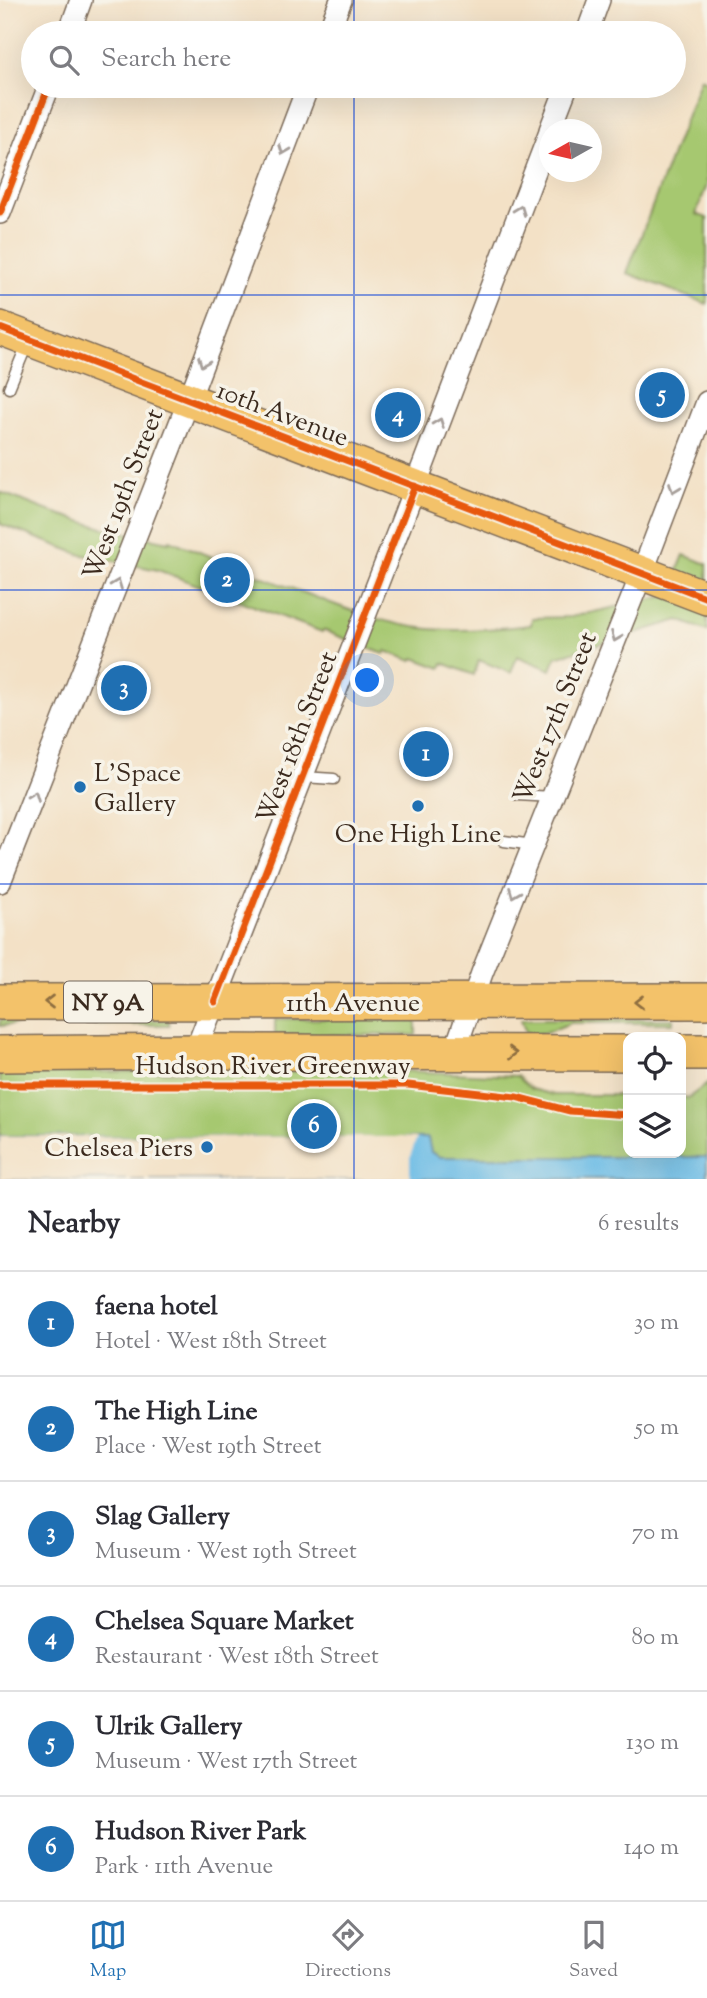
<!DOCTYPE html>
<html lang="en">
<head>
<meta charset="utf-8">
<style>
	:root { --surface:#fff; --page:#f7f7f7; --text:#2b2b33; --muted:#7c7c81; --line:#e1e1e2; --accent:#1f6fb2 }
	body { margin:0; font-family:"Sorts Mill Goudy",serif; background:var(--page); color:var(--text) }
	.controls { position:absolute; right:21px; bottom:21px; display:grid; overflow:hidden; border-radius:14px; box-shadow:0 7px 28px #0002 }
	.controls button { width:63px; height:63px; display:grid; place-items:center; padding:0; border:0; border-bottom:2px solid var(--line); background:var(--surface); color:var(--text); font:35px sans-serif }
	.compass { position:absolute; left:539px; top:119px; width:63px; height:63px; border-radius:50%; background:var(--surface); box-shadow:0 7px 28px #0002; rotate:262deg }
	.you { position:absolute; left:368px; top:681px; width:24px; height:24px; margin:-18px; border:5px solid #fff; border-radius:50%; background:#1a73e8; box-shadow:0 0 0 10px #1a73e833 }
	.badge { display:grid; place-items:center; width:46px; height:46px; border-radius:50%; background:var(--accent); color:#fff; font-size:23px; font-weight:700 }
	.pin { position:absolute; translate:-50% -50%; border:4px solid #fff; box-shadow:0 2px 7px #0006 }
	.list { margin:0; padding:0; list-style:none }
	h2 { display:flex; justify-content:space-between; align-items:center; height:91px; margin:0; padding:0 28px; font-size:30px }
	h2 small { font-size:23px; font-weight:400; color:var(--muted) }
	.list li { display:grid; grid-template-columns:46px 1fr auto; gap:21px; align-items:center; box-sizing:border-box; height:105px; padding:0 28px; border-top:2px solid var(--line) }
	.list b { display:block; font-size:26px; white-space:nowrap }
	.list p { margin:0; font-size:23px; white-space:nowrap; color:var(--muted) }
	.list em { font-size:23px; font-style:normal; color:var(--muted) }
	.icon { flex:none; width:38px; height:38px; fill:none; stroke:currentColor; stroke-width:2; stroke-linecap:round; stroke-linejoin:round }
	.map { position:relative; flex:none; width:707px; height:1179px; overflow:hidden }
	.search { position:absolute; background:var(--surface); box-shadow:0 7px 28px #0002; left:21px; right:21px; top:21px; height:77px; display:flex; align-items:center; gap:18px; box-sizing:border-box; padding:0 24px; border-radius:38px; color:var(--muted); font-size:26px }
	.sheet { height:721px; background:var(--surface) }
	nav { display:flex; justify-content:space-around; align-items:center; box-sizing:border-box; height:98px; border-top:2px solid var(--line); background:var(--surface); font-size:19px; color:var(--muted) }
	nav a { display:grid; justify-items:center; gap:4px }
	nav .on { color:var(--accent) }
	.map>svg:first-child { display:block }
	.green { fill:#a6c870; stroke:#707947; stroke-width:2 }
	.water { fill:#6abbe5; stroke:#527282; stroke-width:2 }
	.pier { fill:#f3e1c6 }
	.lines { fill:none; stroke-linecap:round; stroke-linejoin:round }
	.service-casing { stroke:#7b6a59; stroke-width:13 }
	.minor-casing { stroke:#7b6a59; stroke-width:24 }
	.primary-casing { stroke:#7b6a59; stroke-width:36 }
	.trunk-casing { stroke:#7b6a59; stroke-width:38 }
	.service { stroke:#fff; stroke-width:10 }
	.minor { stroke:#fff; stroke-width:21 }
	.primary { stroke:#f3c26a; stroke-width:33 }
	.trunk { stroke:#f3c26a; stroke-width:35 }
	.cycleway-casing { stroke:#f7f3e8; stroke-width:11 }
	.cycleway { stroke:#e8590c; stroke-width:7 }
	.oneway { stroke:#a79f9a }
	.oneway2 { stroke:#8e6e40 }
	.grid { fill:none; stroke:#1d4ed8; stroke-width:2; stroke-opacity:0.55 }
	.poi-dot { fill:#1f6fb2; stroke:#f7f3e8; stroke-width:2.5 }
	.labels { text-anchor:middle; stroke-width:7; stroke-linejoin:round; paint-order:stroke }
	.shield { fill:#f7f3e8; stroke:#73665b; stroke-width:2 }
	.shield-label { font-size:24px; font-weight:bold; fill:#3b2a1e }
	.street-label { font-size:26px; fill:#3b2a1e; stroke:#f7f3e8 }
	.poi-label { font-size:26px; fill:#3b2a1e; stroke:#f7f3e8; text-anchor:start }
</style>
</head>
<body>
<div class="map">
<svg width="707" height="1179" viewBox="0 0 707 1179">
	<rect width="100%" height="100%" fill="#f7f3e8"/>
	<filter id="ink" filterUnits="userSpaceOnUse"><feTurbulence type="fractalNoise" baseFrequency=".0143" numOctaves="2"/><feDisplacementMap in="SourceGraphic" scale="14" xChannelSelector="R" yChannelSelector="G"/><feConvolveMatrix kernelMatrix="1 2 1 2 8 2 1 2 1" color-interpolation-filters="sRGB"/></filter>
	<filter id="wash" filterUnits="userSpaceOnUse"><feTurbulence type="fractalNoise" baseFrequency=".00686" numOctaves="4" result="noise"/><feDisplacementMap in="SourceGraphic" scale="28" xChannelSelector="R" yChannelSelector="G"/><feGaussianBlur stdDeviation="1.57" result="paint"/><feColorMatrix in="noise" values="0 0 0 0 0 0 0 0 0 0 0 0 0 0 0 0 0 1.4 0 .05"/><feComposite in="paint" operator="in"/></filter>
	<g filter="url(#wash)">
		<rect width="100%" height="100%" fill="#f3e1c6"/>
		<path class="green" d="M701 78 707 81V185L696 214 707 218V304L627 273Z
			M0 492 46 510 103 528 169 542 170 540C216 559 263 578 310 595 348 610 388 625 429 629 464 632 497 629 531 625L532 618 571 617 667 596 684 555 707 564V631L679 620 556 657 551 670 517 656 511 673 479 660 474 675 443 663 441 668 414 658 412 661 386 651 384 654 323 630 322 632 158 570 79 554 0 524Z
			M275 1019H416V1035H275Z
			M521 1019H673V1023H570L546 1033 526 1034Z
			M0 1020H169V1025L16 1024 0 1026Z
			M403 1071 517 1076 531 1089 554 1095H628V1153H681V1097L688 1098 707 1084V1179H0V1072Z"/>
		<path class="water" d="M0 1136 428 1138 431 1152 440 1157H707V1179H0Z"/>
		<path class="pier" d="M0 1136 401 1137 417 1138 410 1156V1179H0Z"/>
	</g>
	<g filter="url(#ink)">
		<g class="lines">
			<g class="service-casing">
				<path id="service" d="M9 388 28 342
					M303 777 334 779
					M517 795 553 797
					M504 841 533 845"/>
			</g>
			<g class="minor-casing">
				<path id="minor" d="M69 33 81 0
					M328 33 341 0
					M587 33 599 0
					M550 130 567 86
					M0 213 49 86
					M0 882 189 400 308 86
					M195 1052 400 526 550 132
					M454 1053 482 973 642 573 707 402"/>
			</g>
			<g class="primary-casing">
				<path id="primary" d="M0 328 707 598"/>
			</g>
			<g class="trunk-casing">
				<path id="trunk" d="M0 1002 707 1001
					M681 1052H707
					M0 1054 195 1052 628 1053"/>
			</g>
			<use href="#service" class="service"/>
			<use href="#minor" class="minor"/>
			<use href="#primary" class="primary"/>
			<use href="#trunk" class="trunk"/>
			<g class="cycleway-casing">
				<path id="cycleway" d="M0 213 49 86
					M0 328 707 598
					M215 1002 415 486
					M0 1085H408L516 1097 570 1111 628 1115"/>
			</g>
			<use href="#cycleway" class="cycleway"/>
		</g>
		<defs><path id="oneway-chevron" d="M-2-3.5L2.5 0L-2 3.5" fill="none" stroke-width="1.6" stroke-linecap="round" stroke-linejoin="round" transform="scale(1.75)"/></defs>
		<g class="oneway">
			<use href="#oneway-chevron" transform="translate(284 150) rotate(111)"/>
			<use href="#oneway-chevron" transform="translate(520 210) rotate(-69)"/>
			<use href="#oneway-chevron" transform="translate(203 362) rotate(111)"/>
			<use href="#oneway-chevron" transform="translate(439 423) rotate(-69)"/>
			<use href="#oneway-chevron" transform="translate(674 488) rotate(111)"/>
			<use href="#oneway-chevron" transform="translate(117 584) rotate(-69)"/>
			<use href="#oneway-chevron" transform="translate(616 637) rotate(112)"/>
			<use href="#oneway-chevron" transform="translate(34 796) rotate(-69)"/>
			<use href="#oneway-chevron" transform="translate(514 893) rotate(112)"/>
		</g>
		<g class="oneway2">
			<use href="#oneway-chevron" transform="translate(49 1002) rotate(180)"/>
			<use href="#oneway-chevron" transform="translate(639 1002) rotate(180)"/>
			<use href="#oneway-chevron" transform="translate(513 1053)"/>
		</g>
	</g>
	<path class="grid" d="M354 0V33M354 86V1179M0 295H707M0 590H707M0 884H707"/>
	<g class="poi-dot">
		<circle cx="80" cy="787" r="7"/>
		<circle cx="418" cy="806" r="7"/>
		<circle cx="207" cy="1147" r="7"/>
	</g>
	<g class="labels">
		<rect class="shield" x="64" y="981.5" width="88" height="41" rx="5"/>
		<g class="shield-label">
			<text x="108" y="1010">NY 9A</text>
		</g>
		<g class="street-label">
			<text transform="translate(283 413) rotate(21)" y="9">10th Avenue</text>
			<text transform="translate(122 494) rotate(-69)" y="9">West 19th Street</text>
			<text transform="translate(554 717) rotate(-68)" y="9">West 17th Street</text>
			<text transform="translate(296 737) rotate(-69)" y="9">West 18th Street</text>
			<text x="353" y="1011">11th Avenue</text>
			<text x="273" y="1074">Hudson River Greenway</text>
		</g>
		<g class="poi-label">
			<text x="94" y="781">L'Space<tspan x="94" dy="30">Gallery</tspan></text>
			<text x="418" y="842" text-anchor="middle">One High Line</text>
			<text x="193" y="1156" text-anchor="end">Chelsea Piers</text>
		</g>
	</g>
</svg>
<div class="controls">
<button><svg class="icon" aria-label="locate" viewBox="0 0 24 24"><circle cx="12" cy="12" r="6"/><path d="M12 2v4M12 18v4M2 12h4M18 12h4"/></svg></button>
<button><svg class="icon" aria-label="layers" viewBox="0 0 24 24"><path d="M12 4l9 5-9 5-9-5zM3 14l9 5 9-5"/></svg></button>
</div>
<svg class="compass" viewBox="-18 -18 36 36"><path d="M0-13l5 13h-10z" fill="#e53935"/><path d="M0 13l5-13h-10z" fill="#7c7c81"/></svg>
<div class="you"></div>
<div class="pin badge" style="left:426px;top:754px">1</div>
<div class="pin badge" style="left:227px;top:580px">2</div>
<div class="pin badge" style="left:124px;top:688px">3</div>
<div class="pin badge" style="left:398px;top:415px">4</div>
<div class="pin badge" style="left:662px;top:395px">5</div>
<div class="pin badge" style="left:314px;top:1126px">6</div>
<div class="search"><svg class="icon" aria-label="search" viewBox="0 0 24 24"><circle cx="10" cy="10" r="6"/><path d="M15 15l6 6"/></svg>Search here</div>
</div>
<section class="sheet">
<h2>Nearby<small>6 results</small></h2>
<ul class="list">
<li><span class="badge">1</span><div><b>faena hotel</b><p>Hotel · West 18th Street</p></div><em>30 m</em></li>
<li><span class="badge">2</span><div><b>The High Line</b><p>Place · West 19th Street</p></div><em>50 m</em></li>
<li><span class="badge">3</span><div><b>Slag Gallery</b><p>Museum · West 19th Street</p></div><em>70 m</em></li>
<li><span class="badge">4</span><div><b>Chelsea Square Market</b><p>Restaurant · West 18th Street</p></div><em>80 m</em></li>
<li><span class="badge">5</span><div><b>Ulrik Gallery</b><p>Museum · West 17th Street</p></div><em>130 m</em></li>
<li><span class="badge">6</span><div><b>Hudson River Park</b><p>Park · 11th Avenue</p></div><em>140 m</em></li>
</ul>
</section>
<nav>
<a class="on"><svg class="icon" aria-label="map" viewBox="0 0 24 24"><path d="M3 6l6-2 6 2 6-2v14l-6 2-6-2-6 2zM9 4v14M15 6v14"/></svg>Map</a>
<a><svg class="icon" aria-label="directions" viewBox="0 0 24 24"><path d="M12 3l9 9-9 9-9-9zM9 14v-3h6M13 9l2 2-2 2"/></svg>Directions</a>
<a><svg class="icon" aria-label="saved" viewBox="0 0 24 24"><path d="M7 4h10v16l-5-4-5 4z"/></svg>Saved</a>
</nav>
</body>
</html>
